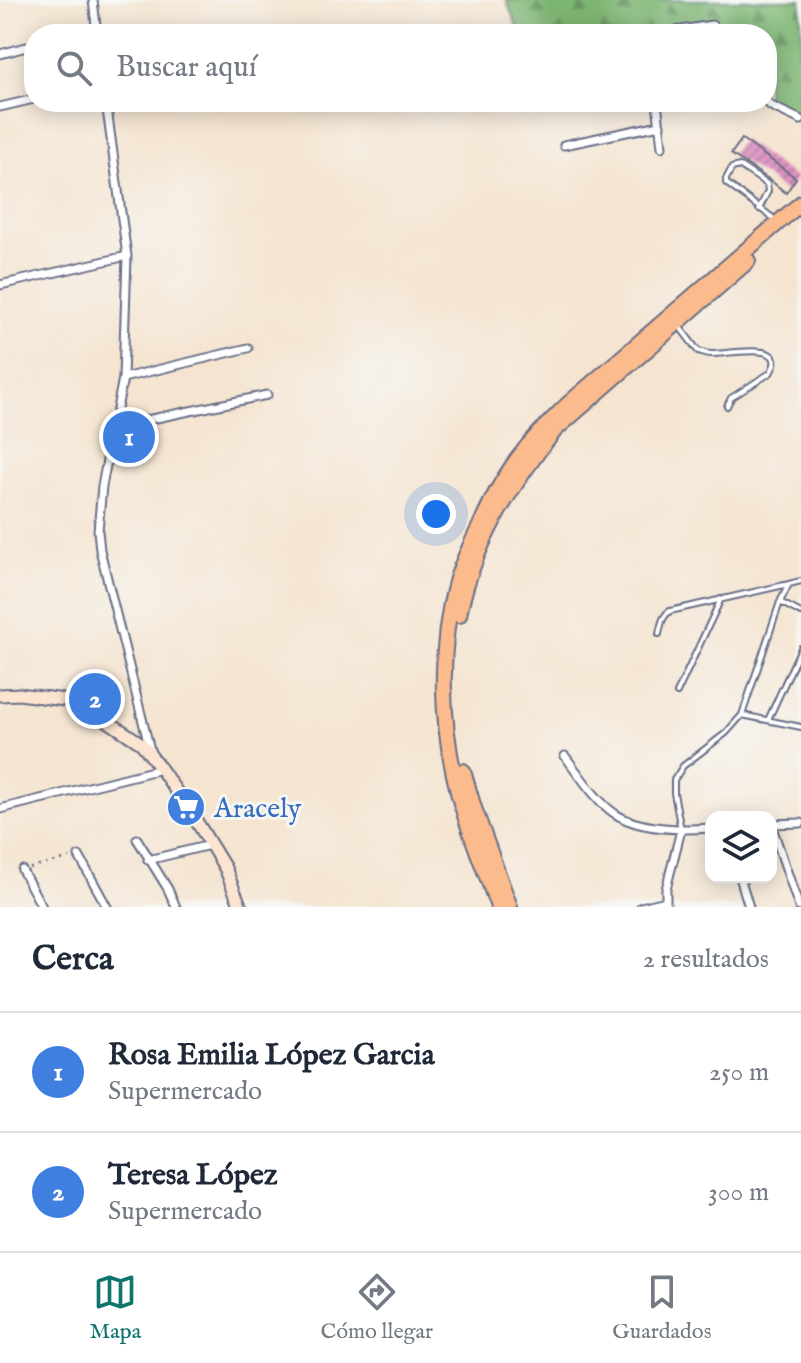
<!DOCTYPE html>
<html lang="es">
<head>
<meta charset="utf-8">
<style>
	:root { --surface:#fff; --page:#f2f2f3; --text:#1f2937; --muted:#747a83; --line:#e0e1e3; --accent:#0f766e }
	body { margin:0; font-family:"IM FELL English",serif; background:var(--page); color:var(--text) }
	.controls { position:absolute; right:24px; bottom:24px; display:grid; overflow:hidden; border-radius:16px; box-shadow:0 4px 20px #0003 }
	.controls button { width:72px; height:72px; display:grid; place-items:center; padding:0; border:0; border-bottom:2px solid var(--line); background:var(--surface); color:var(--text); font:40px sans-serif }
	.you { position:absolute; left:436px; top:514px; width:28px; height:28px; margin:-20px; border:6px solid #fff; border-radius:50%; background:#1a73e8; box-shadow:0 0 0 12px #1a73e833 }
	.badge { display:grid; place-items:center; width:52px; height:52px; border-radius:50%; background:var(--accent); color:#fff; font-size:26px; font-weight:700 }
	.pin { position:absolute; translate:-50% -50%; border:4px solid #fff; box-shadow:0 2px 8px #0006 }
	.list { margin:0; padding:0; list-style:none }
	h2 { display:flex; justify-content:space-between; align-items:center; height:104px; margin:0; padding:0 32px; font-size:34px }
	h2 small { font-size:26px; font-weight:400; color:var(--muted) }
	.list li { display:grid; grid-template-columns:52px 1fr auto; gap:24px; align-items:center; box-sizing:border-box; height:120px; padding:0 32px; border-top:2px solid var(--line) }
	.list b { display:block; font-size:30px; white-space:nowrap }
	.list p { margin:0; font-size:26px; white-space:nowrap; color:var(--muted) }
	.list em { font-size:26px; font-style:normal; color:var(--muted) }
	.icon { flex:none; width:44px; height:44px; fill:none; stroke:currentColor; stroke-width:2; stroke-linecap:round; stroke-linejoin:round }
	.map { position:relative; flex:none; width:801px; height:907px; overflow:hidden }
	.search { position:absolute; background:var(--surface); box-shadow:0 4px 20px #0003; left:24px; right:24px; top:24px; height:88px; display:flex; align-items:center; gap:20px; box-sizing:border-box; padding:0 28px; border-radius:32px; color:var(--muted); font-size:30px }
	.sheet { height:344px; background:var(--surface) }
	nav { display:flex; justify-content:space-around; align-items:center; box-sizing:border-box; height:112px; border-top:2px solid var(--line); background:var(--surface); font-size:22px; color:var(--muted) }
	nav a { display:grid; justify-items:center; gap:4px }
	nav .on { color:var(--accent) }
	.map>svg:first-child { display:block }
	.forest { fill:url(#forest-firs); stroke:#4c7268; stroke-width:2 }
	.building { fill:url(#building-hatch) }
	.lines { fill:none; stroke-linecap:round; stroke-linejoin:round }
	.lane-casing { stroke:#676e86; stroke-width:8 }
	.street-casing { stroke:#676e86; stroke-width:11 }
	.secondary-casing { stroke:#676e86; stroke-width:15 }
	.highway-casing { stroke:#676e86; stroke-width:18 }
	.path { stroke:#676e86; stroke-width:2; stroke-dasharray:2 6; stroke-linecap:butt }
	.lane { stroke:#fff; stroke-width:4 }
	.street { stroke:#fff; stroke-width:7 }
	.secondary { stroke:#fde4d1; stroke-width:11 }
	.highway { stroke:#fbbb8d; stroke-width:14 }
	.labels { text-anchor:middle; stroke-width:6; stroke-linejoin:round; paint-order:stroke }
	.shop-label { font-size:28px; fill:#366cbe; stroke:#f6f6f2; text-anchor:start }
</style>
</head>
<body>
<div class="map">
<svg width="801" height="907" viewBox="0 0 801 907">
	<defs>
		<pattern id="forest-firs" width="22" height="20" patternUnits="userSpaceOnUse" patternTransform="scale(2)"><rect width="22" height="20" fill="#7db572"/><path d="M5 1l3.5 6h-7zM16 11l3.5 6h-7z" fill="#669461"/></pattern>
		<pattern id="building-hatch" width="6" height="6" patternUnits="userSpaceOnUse" patternTransform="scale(2)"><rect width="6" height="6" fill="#de92c2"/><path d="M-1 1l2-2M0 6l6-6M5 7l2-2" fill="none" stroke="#b378a1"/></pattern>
	</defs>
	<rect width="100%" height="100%" fill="#f6f6f2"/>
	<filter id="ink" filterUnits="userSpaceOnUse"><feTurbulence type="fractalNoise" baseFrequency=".0125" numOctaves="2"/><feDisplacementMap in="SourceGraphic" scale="16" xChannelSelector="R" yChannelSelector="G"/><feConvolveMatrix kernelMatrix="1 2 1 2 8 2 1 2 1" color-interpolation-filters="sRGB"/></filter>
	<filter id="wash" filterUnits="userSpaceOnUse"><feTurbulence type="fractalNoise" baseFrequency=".006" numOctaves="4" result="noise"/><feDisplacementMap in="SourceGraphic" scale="32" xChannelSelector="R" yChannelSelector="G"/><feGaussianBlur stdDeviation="1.8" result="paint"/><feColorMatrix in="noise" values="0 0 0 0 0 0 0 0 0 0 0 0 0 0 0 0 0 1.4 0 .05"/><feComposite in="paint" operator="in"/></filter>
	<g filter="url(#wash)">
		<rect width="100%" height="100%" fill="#f5e4d0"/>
		<path class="forest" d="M506 0H801V120L767 102V34H723L712 25 657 34H536L518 29Z"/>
		<g id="blocks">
			<path class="building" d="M742 139 796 178 786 193 770 180 731 154Z"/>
		</g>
	</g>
	<g filter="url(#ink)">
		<use href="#blocks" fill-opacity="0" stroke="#676e86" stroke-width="2"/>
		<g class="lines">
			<g class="lane-casing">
				<path id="lane" d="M759 209 768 191 767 184 740 166 732 168 726 179V183L777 221
					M679 326 698 351C703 352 707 354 711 354 724 355 792 339 770 373L731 398 727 406
					M780 602 801 613
					M659 634C661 625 662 616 670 611L789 584
					M677 693 721 599
					M742 715 780 602 789 584 801 581
					M768 720 801 648
					M681 830 674 793V780L683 766 726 733 742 715 801 727"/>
			</g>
			<g class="street-casing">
				<path id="street" d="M93 0 97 34
					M78 34 96 29
					M657 34 712 25 723 34
					M0 54 34 45
					M106 102 127 256 123 378 102 486 98 531 100 550 151 754
					M657 102 662 147
					M767 102 771 106 801 120
					M0 107 34 99
					M564 145 660 125
					M0 285 127 256
					M123 378 248 348
					M113 427 267 395
					M565 756C578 773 596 801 614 813 638 830 683 830 711 828
					M0 809 161 769
					M771 824 799 907
					M771 824 801 823
					M137 839 168 889 176 907
					M79 856 107 907
					M148 860 210 845
					M22 870 42 907
					M740 877 749 907
					M641 907 666 901
					M666 907V889L681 830"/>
			</g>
			<g class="secondary-casing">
				<path id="secondary" d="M0 695 19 694 79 702 142 744 161 769 197 822 225 868 241 907"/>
			</g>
			<g class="highway-casing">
				<path id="highway" d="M459 615C472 546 511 484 555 430L748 261
					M463 771 474 808 510 907
					M498 907C485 869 468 831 458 792 441 725 438 649 456 582 462 562 471 544 480 526 492 498 507 471 526 448 539 432 554 418 568 404L801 203"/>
			</g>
			<path class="path" d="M30 868 70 858"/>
			<use href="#lane" class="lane"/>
			<use href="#street" class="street"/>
			<use href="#secondary" class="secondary"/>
			<use href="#highway" class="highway"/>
		</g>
	</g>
	<defs>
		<g id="supermarket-disc" transform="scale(2)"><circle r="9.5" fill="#3f7fe0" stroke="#f6f6f2"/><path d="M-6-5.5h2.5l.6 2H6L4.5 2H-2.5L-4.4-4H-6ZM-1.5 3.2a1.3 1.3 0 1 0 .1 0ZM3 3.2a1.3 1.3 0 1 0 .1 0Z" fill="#fff"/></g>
	</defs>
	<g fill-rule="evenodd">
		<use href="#supermarket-disc" x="186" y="807"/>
	</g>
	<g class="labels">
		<g class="shop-label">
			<text x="214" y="817">Aracely</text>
		</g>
	</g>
</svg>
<div class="controls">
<button><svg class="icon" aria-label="layers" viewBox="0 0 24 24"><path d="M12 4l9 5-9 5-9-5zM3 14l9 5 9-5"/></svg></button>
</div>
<div class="you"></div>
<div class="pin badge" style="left:129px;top:437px;background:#3f7fe0">1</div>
<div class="pin badge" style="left:95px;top:699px;background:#3f7fe0">2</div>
<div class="search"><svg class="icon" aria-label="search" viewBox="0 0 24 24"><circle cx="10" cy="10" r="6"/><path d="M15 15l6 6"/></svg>Buscar aquí</div>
</div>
<section class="sheet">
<h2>Cerca<small>2 resultados</small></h2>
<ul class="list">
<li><span class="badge" style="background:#3f7fe0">1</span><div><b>Rosa Emilia López Garcia</b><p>Supermercado</p></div><em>250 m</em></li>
<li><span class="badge" style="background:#3f7fe0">2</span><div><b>Teresa López</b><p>Supermercado</p></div><em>300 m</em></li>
</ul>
</section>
<nav>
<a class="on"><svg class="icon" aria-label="map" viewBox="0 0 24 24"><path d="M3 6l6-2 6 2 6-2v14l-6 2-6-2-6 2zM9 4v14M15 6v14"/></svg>Mapa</a>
<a><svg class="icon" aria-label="directions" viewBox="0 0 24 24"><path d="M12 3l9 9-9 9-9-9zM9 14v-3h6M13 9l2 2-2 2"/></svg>Cómo llegar</a>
<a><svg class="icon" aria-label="saved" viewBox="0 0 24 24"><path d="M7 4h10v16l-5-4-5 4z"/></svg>Guardados</a>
</nav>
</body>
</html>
